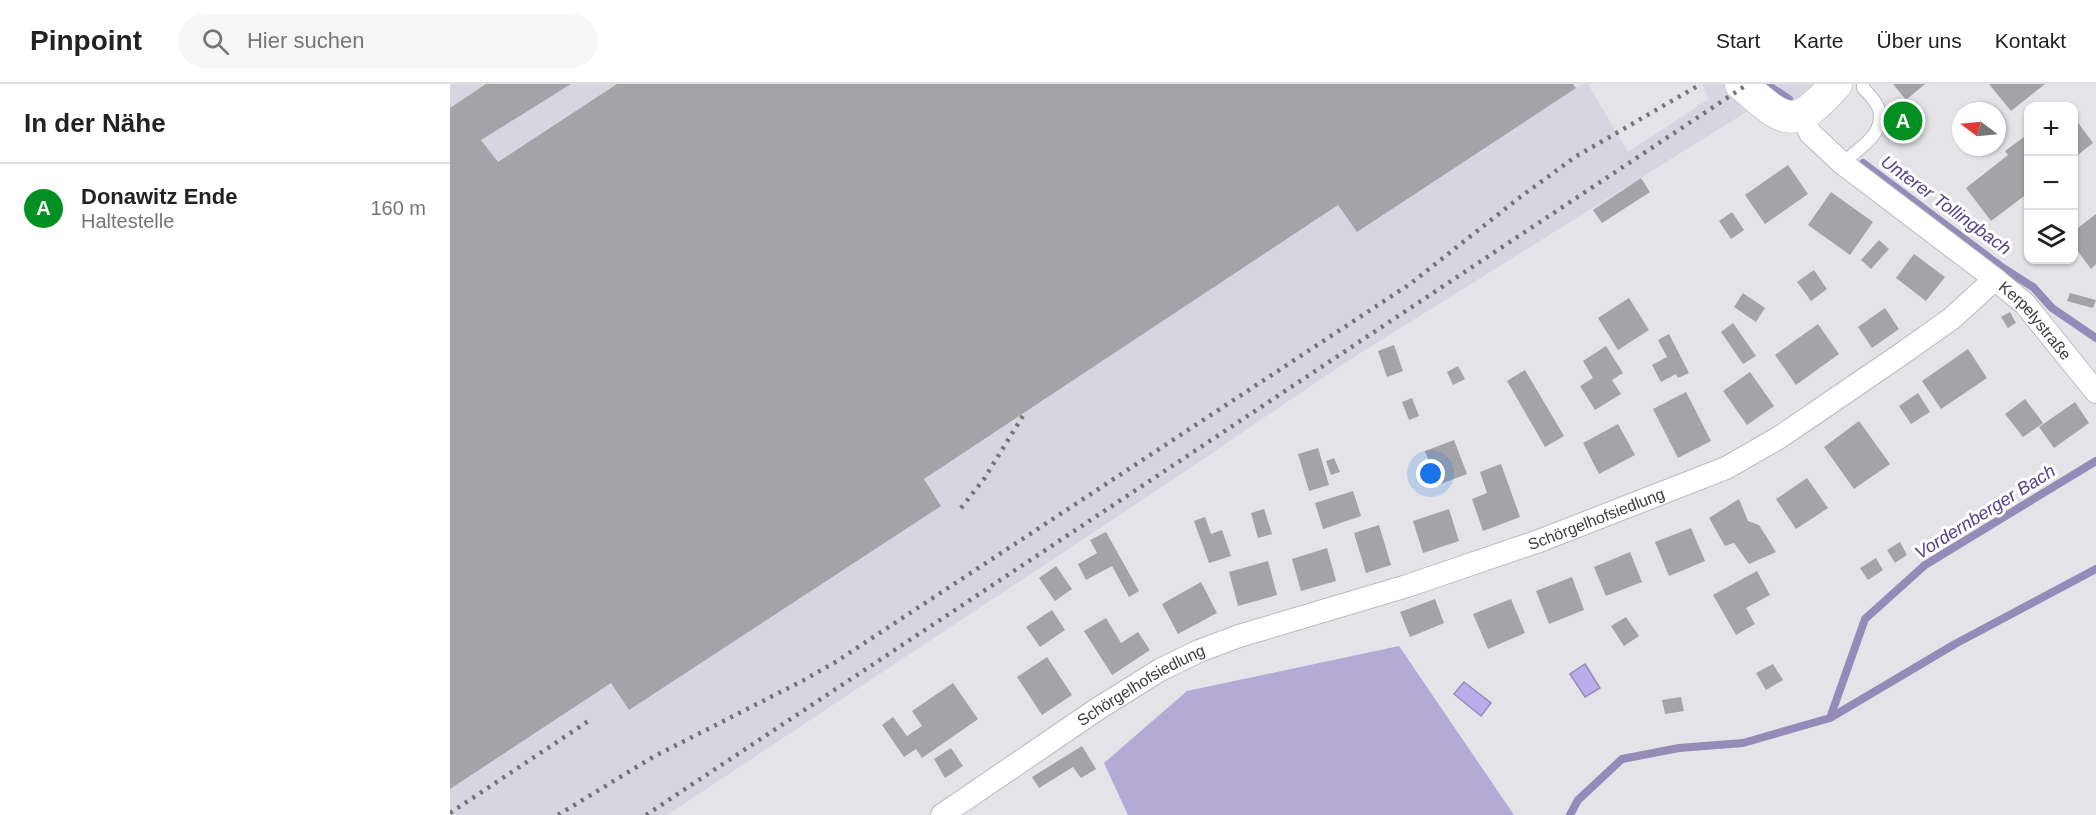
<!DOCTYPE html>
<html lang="de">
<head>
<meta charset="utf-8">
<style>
	:root { --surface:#fff; --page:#f6f6f6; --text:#222; --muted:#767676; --line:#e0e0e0; --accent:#039023 }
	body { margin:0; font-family:Helvetica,sans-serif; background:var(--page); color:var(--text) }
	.controls { position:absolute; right:18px; top:18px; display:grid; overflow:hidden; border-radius:12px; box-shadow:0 2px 4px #0004 }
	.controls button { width:54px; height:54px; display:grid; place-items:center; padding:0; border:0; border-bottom:2px solid var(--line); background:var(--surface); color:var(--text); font:30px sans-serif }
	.compass { position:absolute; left:1502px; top:18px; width:54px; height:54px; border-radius:50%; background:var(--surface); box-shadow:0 2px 4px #0004; rotate:286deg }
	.you { position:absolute; left:981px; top:390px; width:21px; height:21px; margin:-15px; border:4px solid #fff; border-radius:50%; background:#1a73e8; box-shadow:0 0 0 9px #1a73e833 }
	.badge { display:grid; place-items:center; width:39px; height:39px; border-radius:50%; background:var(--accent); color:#fff; font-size:20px; font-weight:700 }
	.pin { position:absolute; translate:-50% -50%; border:3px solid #fff; box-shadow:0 2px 6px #0006 }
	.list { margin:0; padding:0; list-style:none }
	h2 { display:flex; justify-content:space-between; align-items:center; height:78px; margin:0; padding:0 24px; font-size:26px }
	h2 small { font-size:20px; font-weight:400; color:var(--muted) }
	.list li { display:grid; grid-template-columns:39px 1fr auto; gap:18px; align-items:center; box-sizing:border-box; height:90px; padding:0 24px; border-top:2px solid var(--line) }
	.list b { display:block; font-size:22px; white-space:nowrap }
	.list p { margin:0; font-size:20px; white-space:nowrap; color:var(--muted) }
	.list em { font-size:20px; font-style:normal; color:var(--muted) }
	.icon { flex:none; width:33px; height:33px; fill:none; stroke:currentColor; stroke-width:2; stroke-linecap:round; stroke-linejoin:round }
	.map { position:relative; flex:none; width:1646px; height:731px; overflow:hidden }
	header { display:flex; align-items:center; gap:36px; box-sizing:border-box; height:84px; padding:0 30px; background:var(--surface); border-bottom:2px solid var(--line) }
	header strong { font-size:28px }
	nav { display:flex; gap:33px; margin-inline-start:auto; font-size:21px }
	.search { width:420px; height:54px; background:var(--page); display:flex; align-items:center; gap:15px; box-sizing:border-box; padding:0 21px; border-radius:33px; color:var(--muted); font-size:22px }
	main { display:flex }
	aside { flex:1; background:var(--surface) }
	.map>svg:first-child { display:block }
	.built { fill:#d8d5e2 }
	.green { fill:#b3aad5 }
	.water { fill:#bbadec; stroke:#958bb8; stroke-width:1.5 }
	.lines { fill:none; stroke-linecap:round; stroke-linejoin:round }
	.stream { stroke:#958bb8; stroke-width:8 }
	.building { fill:#a4a3a8 }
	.lane-casing { stroke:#bbbabf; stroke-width:14 }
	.street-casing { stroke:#bbbabf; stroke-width:24 }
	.secondary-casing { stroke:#bbbabf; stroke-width:33 }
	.lane { stroke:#fff; stroke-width:12 }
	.street { stroke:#fff; stroke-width:22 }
	.secondary { stroke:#fff; stroke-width:32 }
	.rail { stroke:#757477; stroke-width:4.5; stroke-dasharray:3 6; stroke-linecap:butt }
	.labels { text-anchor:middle; stroke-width:6; stroke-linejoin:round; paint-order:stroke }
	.street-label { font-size:16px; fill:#3d3c3e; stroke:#fff }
	.water-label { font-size:18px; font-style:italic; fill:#57418b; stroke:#fff }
</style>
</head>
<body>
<header>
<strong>Pinpoint</strong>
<div class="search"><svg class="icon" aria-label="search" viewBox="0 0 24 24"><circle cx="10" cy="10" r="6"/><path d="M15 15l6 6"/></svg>Hier suchen</div>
<nav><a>Start</a><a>Karte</a><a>Über uns</a><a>Kontakt</a></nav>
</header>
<main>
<aside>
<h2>In der Nähe<small></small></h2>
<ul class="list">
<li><span class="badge">A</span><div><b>Donawitz Ende</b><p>Haltestelle</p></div><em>160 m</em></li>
</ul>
</aside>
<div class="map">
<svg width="1646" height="731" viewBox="0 0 1646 731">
	<rect width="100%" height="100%" fill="#e4e3e8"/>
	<path class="built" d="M0 0H1123L1126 4 1132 0H1138L1178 68 1259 15 1252 0H1366L1348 15 1331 16 1301 25 896 278 730 391 217 731H0Z"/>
	<path class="green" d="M949 562 1064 731H678L654 679 737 607Z"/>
	<path class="water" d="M1135 580 1150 604 1135 613 1120 590Z
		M1014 598 1041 619 1031 632 1004 610Z"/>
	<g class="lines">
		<path class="stream" d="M1319 2 1339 15
			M1413 79 1553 184 1583 203 1602 224 1646 254
			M1380 634 1505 560 1646 485
			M1120 731 1128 716 1172 675 1229 664 1293 659 1380 634 1415 535 1475 481 1646 377"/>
	</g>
	<path class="building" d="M36 0H121L31 56 48 78 167 0H1123L1126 4 907 148 888 121 474 395 491 422 179 626 161 599 0 705V24Z
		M1443 0H1475L1456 16Z
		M1539 0H1595L1561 27Z
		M1624 33 1643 59 1624 74Z
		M1574 53 1578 57V109L1541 137 1516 104 1558 71 1555 67Z
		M1338 81 1358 110 1315 140 1295 111Z
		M1191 94 1200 108 1152 139 1143 126Z
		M1381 108 1423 138 1400 171 1358 141Z
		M1282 128 1294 146 1281 155 1269 137Z
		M1646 130V180L1641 185 1624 162V147Z
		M1429 156 1439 165 1421 185 1411 176Z
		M1464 170 1495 193 1476 217 1446 194Z
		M1364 186 1377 205 1361 217 1347 198Z
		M1293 209 1315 224 1306 238 1284 223Z
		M1620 209 1646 216 1643 224 1617 217Z
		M1179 214 1199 246 1168 266 1148 234Z
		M1435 224 1449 245 1422 264 1408 243Z
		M1560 228 1566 239 1558 244 1551 233Z
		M1283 239 1306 272 1293 280 1271 248Z
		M1368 240 1389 270 1346 301 1325 271Z
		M1219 250 1239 289 1228 294 1226 290 1211 298 1202 281 1217 273 1208 256Z
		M944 261 953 287 937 293 928 267Z
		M1156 262 1173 289 1162 296 1171 310 1145 326 1130 302 1143 294 1133 277Z
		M1518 265 1537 294 1491 325 1472 297Z
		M1008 282 1015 295 1003 301 997 288Z
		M1075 286 1114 352 1095 363 1057 297Z
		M1300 288 1324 322 1297 341 1273 307Z
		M1236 308 1261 357 1228 374 1203 325Z
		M1468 309 1480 328 1461 340 1449 322Z
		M962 314 969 332 959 336 952 318Z
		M1575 315 1593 339 1573 353 1555 330Z
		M1625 318 1639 339 1604 364 1589 343Z
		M1409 337 1440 380 1404 405 1374 363Z
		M1168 340 1185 371 1149 390 1133 359Z
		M1004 356 1017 390 988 401 975 367Z
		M868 364 879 401 859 407 848 370Z
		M884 374 890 388 881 391 876 377Z
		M1051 380 1070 433 1033 447 1022 415 1037 409 1030 388Z
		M1357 394 1378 424 1346 445 1326 415Z
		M903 407 911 432 873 445 865 419Z
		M1289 415 1298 437 1309 441 1326 468 1299 480 1284 459 1275 462 1259 434Z
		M814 425 822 450 808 454 801 429Z
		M999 425 1009 457 973 469 963 437Z
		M755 433 761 450 772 446 781 472 759 479 744 437Z
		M929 441 941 481 916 489 904 449Z
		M1241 444 1255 477 1219 492 1205 458Z
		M656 448 689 507 679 513 662 482 636 496 628 480 647 469 640 456Z
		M1450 458 1457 471 1445 479 1437 466Z
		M877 464 886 497 851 507 842 475Z
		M1180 468 1192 498 1156 512 1144 483Z
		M1426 474 1433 486 1418 496 1410 484Z
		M818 477 827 511 788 522 779 488Z
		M606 482 622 505 605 517 589 494Z
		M1307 487 1320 511 1296 524 1305 540 1286 551 1263 511Z
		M1122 493 1134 526 1099 540 1086 507Z
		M751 498 767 529 728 550 712 520Z
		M985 515 994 539 960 553 950 528Z
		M1061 515 1075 549 1038 565 1023 530Z
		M602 526 615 546 590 563 576 543Z
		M1176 533 1189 552 1174 562 1161 542Z
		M656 534 671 559 688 548 700 566 662 591 634 547Z
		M597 573 622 611 592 631 567 593Z
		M1323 580 1333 596 1316 606 1306 589Z
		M503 599 528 635 472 674 466 665 454 673 432 641 443 633 457 652 472 642 462 627Z
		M1231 613 1234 627 1215 630 1212 616Z
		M632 662 646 685 631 694 623 683 589 704 582 693Z
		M501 664 513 682 495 694 484 675Z"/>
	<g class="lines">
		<g class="lane-casing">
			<path id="lane" d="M1392 79C1409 65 1438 48 1428 23 1425 16 1418 9 1413 4V0"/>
		</g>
		<g class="street-casing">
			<g id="street">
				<path id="s1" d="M1545 195 1575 220 1646 308"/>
				<path id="s2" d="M492 731 649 624 710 586 749 567 789 552 957 502 1089 457 1276 384 1330 353 1450 271 1501 235 1545 195 1392 79 1360 49 1352 31"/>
			</g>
		</g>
		<g class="secondary-casing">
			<path id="secondary" d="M1291 0C1335 38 1343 49 1386 0"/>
		</g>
		<use href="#lane" class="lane"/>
		<use href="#street" class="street"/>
		<use href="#secondary" class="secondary"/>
		<path class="rail" d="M511 424 534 395 574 330
			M0 729 140 636
			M108 731 203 673 354 596 387 577 960 200 1069 114 1125 73 1251 0
			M196 731 1298 0"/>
	</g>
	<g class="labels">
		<g class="street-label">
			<text dy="6" stroke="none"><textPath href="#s1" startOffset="58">Kerpelystraße</textPath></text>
			<text dy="6" stroke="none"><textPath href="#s2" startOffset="724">Schörgelhofsiedlung</textPath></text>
			<text dy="6" stroke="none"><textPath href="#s2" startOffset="238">Schörgelhofsiedlung</textPath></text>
		</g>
		<g class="water-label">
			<text transform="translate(1496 121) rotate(36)" y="6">Unterer Tollingbach</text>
			<text transform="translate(1535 428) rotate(-32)" y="6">Vordernberger Bach</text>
		</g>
	</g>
</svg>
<div class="controls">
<button>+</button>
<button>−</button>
<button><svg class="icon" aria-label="layers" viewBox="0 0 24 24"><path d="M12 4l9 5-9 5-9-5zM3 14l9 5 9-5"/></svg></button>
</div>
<svg class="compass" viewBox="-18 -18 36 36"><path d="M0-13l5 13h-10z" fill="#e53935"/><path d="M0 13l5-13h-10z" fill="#767676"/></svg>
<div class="you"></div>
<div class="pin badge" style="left:1453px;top:37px">A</div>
</div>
</main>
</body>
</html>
